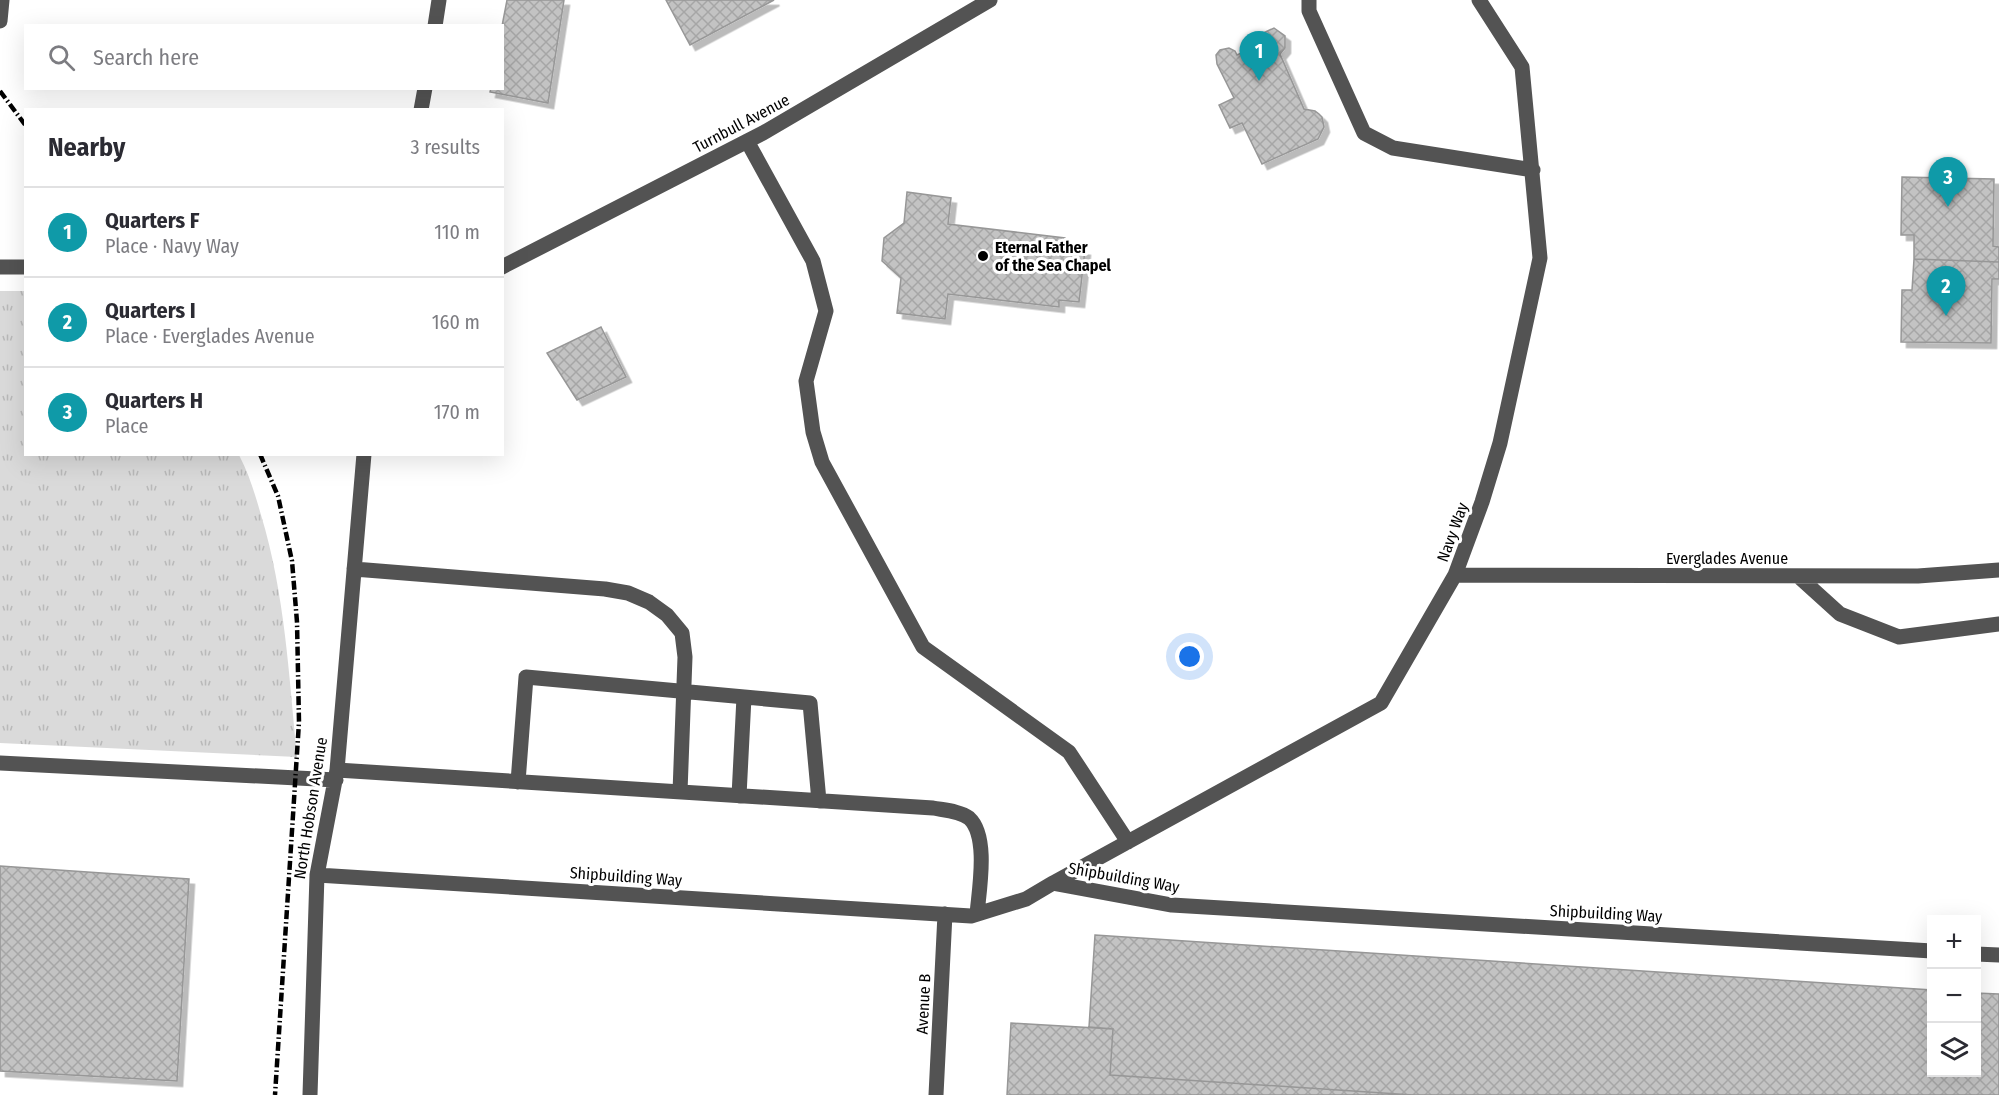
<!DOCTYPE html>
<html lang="en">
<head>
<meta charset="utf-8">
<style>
	:root { --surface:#fff; --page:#f7f7f7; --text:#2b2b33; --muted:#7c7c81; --line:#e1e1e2; --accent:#0b8043 }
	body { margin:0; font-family:"Fira Sans Condensed",sans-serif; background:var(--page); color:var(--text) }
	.controls { position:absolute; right:18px; bottom:18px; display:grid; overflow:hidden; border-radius:0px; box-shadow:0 6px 24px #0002 }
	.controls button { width:54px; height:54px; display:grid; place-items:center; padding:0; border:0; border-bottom:2px solid var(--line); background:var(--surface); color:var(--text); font:30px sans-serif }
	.you { position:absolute; left:1190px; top:657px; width:21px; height:21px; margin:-15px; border:4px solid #fff; border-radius:50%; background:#1a73e8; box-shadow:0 0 0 9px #1a73e833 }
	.badge { display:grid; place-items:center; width:39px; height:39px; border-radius:50%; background:var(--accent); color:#fff; font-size:20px; font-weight:700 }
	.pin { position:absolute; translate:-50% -50px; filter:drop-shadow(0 2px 3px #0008) }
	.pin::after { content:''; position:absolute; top:32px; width:21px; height:18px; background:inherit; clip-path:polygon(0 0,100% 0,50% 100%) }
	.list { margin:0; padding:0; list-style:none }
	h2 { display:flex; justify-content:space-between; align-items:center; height:78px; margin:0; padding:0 24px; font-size:26px }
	h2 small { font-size:20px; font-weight:400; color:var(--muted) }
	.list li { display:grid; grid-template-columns:39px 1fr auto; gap:18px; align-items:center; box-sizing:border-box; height:90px; padding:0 24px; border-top:2px solid var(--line) }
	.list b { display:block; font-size:22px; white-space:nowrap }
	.list p { margin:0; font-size:20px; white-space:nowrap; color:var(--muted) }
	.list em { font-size:20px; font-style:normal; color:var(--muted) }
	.icon { flex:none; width:33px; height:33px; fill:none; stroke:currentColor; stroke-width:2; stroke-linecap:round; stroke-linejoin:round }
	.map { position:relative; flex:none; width:1999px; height:1095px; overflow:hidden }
	.search { position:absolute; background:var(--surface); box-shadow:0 6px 24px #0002; left:24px; top:24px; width:480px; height:66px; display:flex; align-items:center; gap:15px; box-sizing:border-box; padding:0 21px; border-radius:0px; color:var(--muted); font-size:22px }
	.panel { position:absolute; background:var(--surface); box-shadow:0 6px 24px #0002; left:24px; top:108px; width:480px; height:348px; border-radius:0px }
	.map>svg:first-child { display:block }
	.park { fill:url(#park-tufts) }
	.building { fill:url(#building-cross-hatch); stroke:#979797; stroke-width:1.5; filter:url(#shadow) }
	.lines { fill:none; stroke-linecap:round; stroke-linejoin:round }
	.minor { stroke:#535353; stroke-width:15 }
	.rail { stroke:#000; stroke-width:4.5; stroke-dasharray:9 3 1.5 3; stroke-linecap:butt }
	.poi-dot { fill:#000; stroke:#fff; stroke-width:2 }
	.labels { text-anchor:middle; stroke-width:6; stroke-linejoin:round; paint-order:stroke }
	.street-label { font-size:16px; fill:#000; stroke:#fff }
	.poi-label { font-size:16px; font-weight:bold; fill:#000; stroke:#fff; text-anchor:start }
</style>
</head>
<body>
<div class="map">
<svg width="1999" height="1095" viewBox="0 0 1999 1095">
	<defs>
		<pattern id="park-tufts" width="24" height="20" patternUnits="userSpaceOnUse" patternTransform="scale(1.5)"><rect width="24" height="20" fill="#dadada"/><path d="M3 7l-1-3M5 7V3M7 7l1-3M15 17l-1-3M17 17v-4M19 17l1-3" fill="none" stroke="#b9b9b9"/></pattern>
		<pattern id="building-cross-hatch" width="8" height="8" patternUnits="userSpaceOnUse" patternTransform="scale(1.5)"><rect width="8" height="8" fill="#c3c3c3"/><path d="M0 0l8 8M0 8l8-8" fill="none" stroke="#a6a6a6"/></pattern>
		<filter id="shadow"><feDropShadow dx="5.5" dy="5.5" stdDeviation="0" flood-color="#0004"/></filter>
	</defs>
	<rect width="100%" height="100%" fill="#fff"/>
	<path class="park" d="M0 291H25L26 454 239 455C249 474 255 494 261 515 285 594 289 676 297 757L0 743Z"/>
	<path class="building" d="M507 0H564L548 103 490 92 491 88H502V26Z
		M666 0H774L690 45Z
		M1274 28 1285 36V48L1280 54 1304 109 1315 111 1319 114 1322 117 1324 127 1318 139 1262 164 1242 123 1230 128 1219 105 1234 98 1217 64 1216 55 1220 50 1229 48 1235 51 1237 55 1259 45 1261 34Z
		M1902 177 1994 179 1993 246 1999 247V262L1914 259V235H1901Z
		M907 192 951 198 948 224 1065 238 1064 248 1085 250 1079 302 1059 300V307L948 294 945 319 897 313 901 278 882 261 884 238 904 223Z
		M1914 259 1999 262V279H1992L1991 343 1901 342 1902 290H1912Z
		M601 327 626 377 577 400 547 353Z
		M0 866 189 879 177 1081 0 1071Z
		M1095 935 1932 990V1072H1976V993L1999 994V1095H1413L1110 1075 1113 1029 1089 1027Z
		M1011 1023 1113 1029 1110 1075 1413 1095H1007Z"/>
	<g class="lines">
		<path class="minor" d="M1309 0V11L1364 133 1393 148 1533 170
			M0 21 2 0
			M435 26 439 0
			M421 110 425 88
			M747 141 813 261 826 311 806 381 813 432 822 462 923 647 1069 752 1128 842
			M0 267H26
			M502 267 763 133 990 0
			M354 569 605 589 628 593 649 602 667 615 682 633 685 657 680 792
			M1455 575 1918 576 1999 570
			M1798 576 1840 614 1899 637 1999 624
			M0 763 336 780
			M337 770 933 808C943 810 960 811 969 818 989 836 979 890 977 914
			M518 782 526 677 810 703 819 801
			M739 796 744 697
			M317 875 971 916 1026 899 1053 883 1172 905 1932 951
			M1053 883 1381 703 1455 575 1482 502 1500 443 1540 258 1522 67 1479 0
			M1976 954 1999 955
			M310 1095 317 875 337 770 364 454
			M936 1095 945 914"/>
		<path class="rail" d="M0 91 26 126
			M260 454 278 496 292 561 297 622 299 722 275 1095"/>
	</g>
	<circle class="poi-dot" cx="983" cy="256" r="6"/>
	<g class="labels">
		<g class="street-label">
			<text transform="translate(741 123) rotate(-28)" y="6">Turnbull Avenue</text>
			<text transform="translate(1452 532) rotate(-70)" y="6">Navy Way</text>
			<text x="1727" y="564">Everglades Avenue</text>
			<text transform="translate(310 808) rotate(-81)" y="6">North Hobson Avenue</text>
			<text transform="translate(626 876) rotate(4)" y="6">Shipbuilding Way</text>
			<text transform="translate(1124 877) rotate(10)" y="6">Shipbuilding Way</text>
			<text transform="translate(1606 913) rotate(3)" y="6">Shipbuilding Way</text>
			<text transform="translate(923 1004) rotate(-87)" y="6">Avenue B</text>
		</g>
		<g class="poi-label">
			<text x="995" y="253">Eternal Father<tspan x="995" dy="18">of the Sea Chapel</tspan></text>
		</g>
	</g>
</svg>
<div class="controls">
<button>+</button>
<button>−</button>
<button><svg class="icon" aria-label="layers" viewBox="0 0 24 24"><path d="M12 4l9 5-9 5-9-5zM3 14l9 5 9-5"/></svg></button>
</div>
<div class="you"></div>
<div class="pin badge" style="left:1259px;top:81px;background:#0f9aa8">1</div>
<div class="pin badge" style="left:1946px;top:316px;background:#0f9aa8">2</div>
<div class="pin badge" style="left:1948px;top:207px;background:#0f9aa8">3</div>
<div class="search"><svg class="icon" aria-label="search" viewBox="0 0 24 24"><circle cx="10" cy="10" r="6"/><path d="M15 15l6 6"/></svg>Search here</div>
<section class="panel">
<h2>Nearby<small>3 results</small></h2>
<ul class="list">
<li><span class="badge" style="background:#0f9aa8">1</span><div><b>Quarters F</b><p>Place · Navy Way</p></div><em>110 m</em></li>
<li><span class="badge" style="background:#0f9aa8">2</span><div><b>Quarters I</b><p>Place · Everglades Avenue</p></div><em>160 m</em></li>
<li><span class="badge" style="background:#0f9aa8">3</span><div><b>Quarters H</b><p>Place</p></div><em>170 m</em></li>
</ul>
</section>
</div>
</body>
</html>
